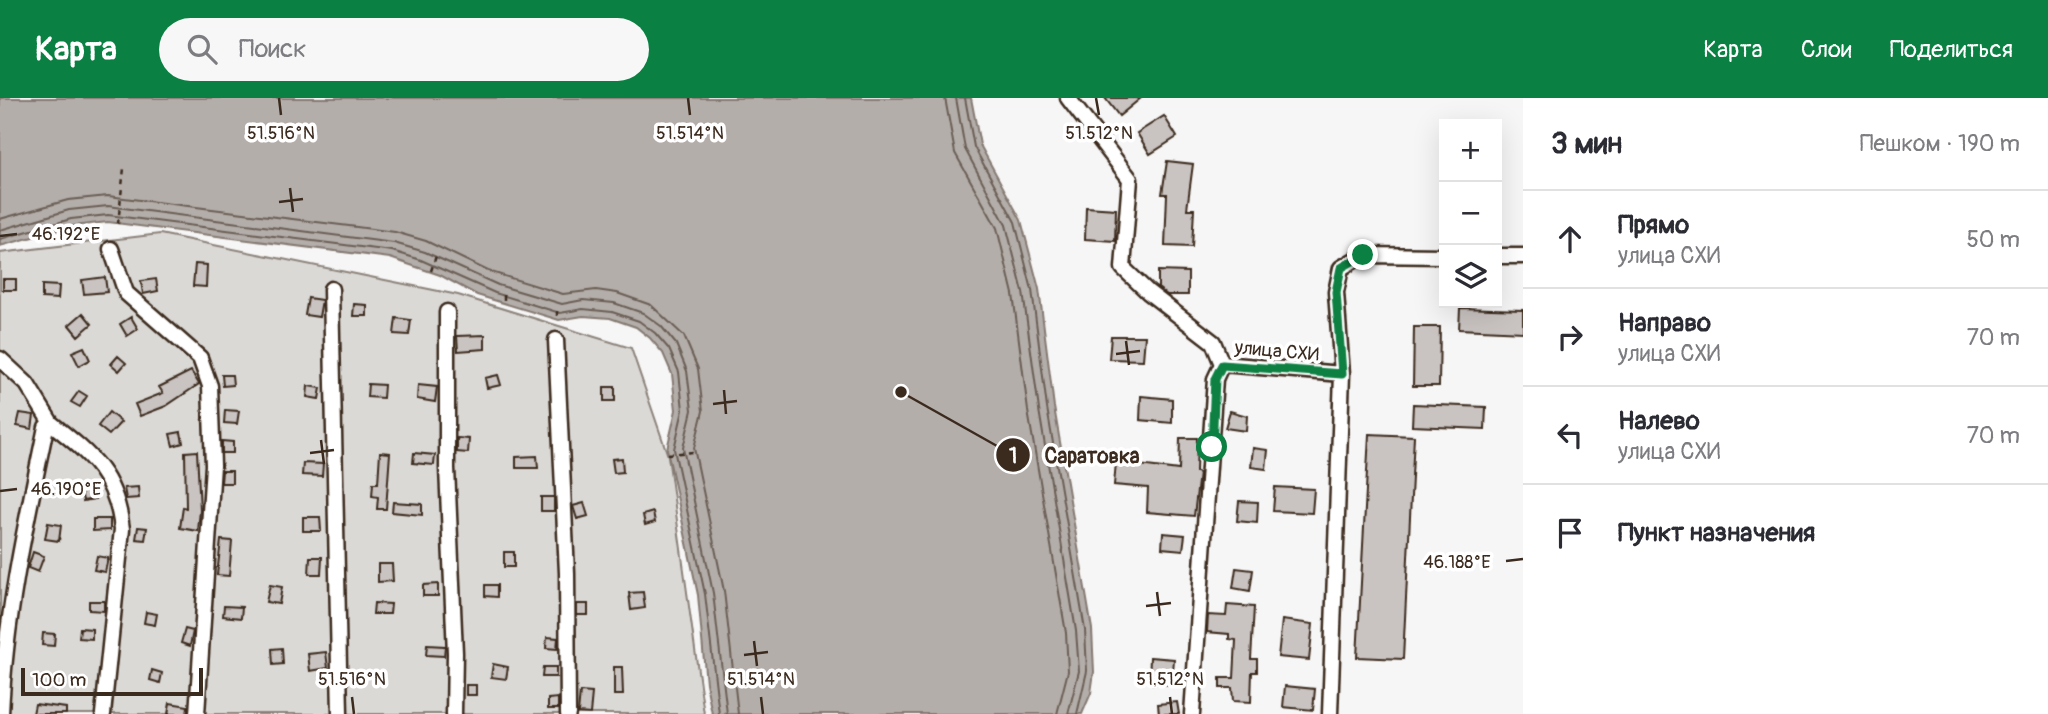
<!DOCTYPE html>
<html lang="ru">
<head>
<meta charset="utf-8">
<style>
	:root { --surface:#fff; --page:#f7f7f7; --text:#2b2b33; --muted:#7c7c81; --line:#e1e1e2; --accent:#0b8043 }
	body { margin:0; font-family:Pangolin,sans-serif; background:var(--page); color:var(--text) }
	.controls { position:absolute; right:21px; top:21px; display:grid; overflow:hidden; border-radius:0px; box-shadow:0 7px 28px #0002 }
	.controls button { width:63px; height:63px; display:grid; place-items:center; padding:0; border:0; border-bottom:2px solid var(--line); background:var(--surface); color:var(--text); font:35px sans-serif }
	.scale { position:absolute; left:21px; bottom:18px; width:182px; box-sizing:border-box; padding-left:7px; border:4px solid #3b2a1e; border-top:0; font-size:19px; line-height:24px; white-space:nowrap; color:#3b2a1e; -webkit-text-stroke:5px #fff; paint-order:stroke }
	.stop { position:absolute; width:21px; height:21px; margin:-16px; border:5px solid #0b8043; border-radius:50%; background:#fff }
	.stop.end { background:#0b8043; border-color:#fff; box-shadow:0 2px 7px #0008 }
	.list { margin:0; padding:0; list-style:none }
	h2 { display:flex; justify-content:space-between; align-items:center; height:91px; margin:0; padding:0 28px; font-size:30px }
	h2 small { font-size:23px; font-weight:400; color:var(--muted) }
	.list li { display:grid; grid-template-columns:46px 1fr auto; gap:21px; align-items:center; box-sizing:border-box; height:98px; padding:0 28px; border-top:2px solid var(--line) }
	.list b { display:block; font-size:26px; white-space:nowrap }
	.list p { margin:0; font-size:23px; white-space:nowrap; color:var(--muted) }
	.list em { font-size:23px; font-style:normal; color:var(--muted) }
	.icon { flex:none; width:38px; height:38px; fill:none; stroke:currentColor; stroke-width:2; stroke-linecap:round; stroke-linejoin:round }
	.map { position:relative; flex:none; width:1523px; height:616px; overflow:hidden }
	header { display:flex; align-items:center; gap:42px; box-sizing:border-box; height:98px; padding:0 35px; background:var(--accent); color:#fff }
	header strong { font-size:33px }
	nav { display:flex; gap:38px; margin-inline-start:auto; font-size:24px }
	.search { width:490px; height:63px; background:var(--page); display:flex; align-items:center; gap:18px; box-sizing:border-box; padding:0 24px; border-radius:38px; color:var(--muted); font-size:26px }
	main { display:flex }
	aside { flex:1; background:var(--surface) }
	.map>svg:first-child { display:block }
	.green { fill:#dbd9d6; stroke:#8b827a; stroke-width:2 }
	.water { fill:#b4aeaa; stroke:#847972; stroke-width:2 }
	.lines { fill:none; stroke-linecap:round; stroke-linejoin:round }
	.shore { stroke:#6b5f56; stroke-width:2 }
	.building { fill:#c9c3c1; stroke:#3b2a1e; stroke-width:2 }
	.minor-casing { stroke:#3b2a1e; stroke-width:19 }
	.path { stroke:#3b2a1e; stroke-width:2.5; stroke-dasharray:5 5; stroke-linecap:butt }
	.minor { stroke:#fff; stroke-width:14 }
	.route { stroke:#0b8043; stroke-width:9 }
	.ticks { fill:none; stroke:#3b2a1e; stroke-width:2.5 }
	.labels { text-anchor:middle; stroke-width:7; stroke-linejoin:round; paint-order:stroke }
	.street-label { font-size:19px; fill:#3b2a1e; stroke:#fff }
	.ticks-label { font-size:18px; text-anchor:middle; fill:#3b2a1e; stroke:#fff; stroke-width:7; stroke-linejoin:round; paint-order:stroke }
	.leader { fill:none; stroke:#3b2a1e; stroke-width:2.5 }
	.callout-dot { fill:#3b2a1e; stroke:#fff; stroke-width:2.5 }
	.mark-label { font-size:21px; text-anchor:middle; font-weight:bold; fill:#fff }
	.callout-label { font-size:21px; text-anchor:middle; font-weight:bold; fill:#3b2a1e; stroke:#fff; stroke-width:7; stroke-linejoin:round; paint-order:stroke }
</style>
</head>
<body>
<header>
<strong>Карта</strong>
<div class="search"><svg class="icon" aria-label="search" viewBox="0 0 24 24"><circle cx="10" cy="10" r="6"/><path d="M15 15l6 6"/></svg>Поиск</div>
<nav><a>Карта</a><a>Слои</a><a>Поделиться</a></nav>
</header>
<main>
<div class="map">
<svg width="1523" height="616" viewBox="0 0 1523 616">
	<rect width="100%" height="100%" fill="#f7f6f6"/>
	<filter id="ink" filterUnits="userSpaceOnUse"><feTurbulence type="fractalNoise" baseFrequency=".0143" numOctaves="2"/><feDisplacementMap in="SourceGraphic" scale="14" xChannelSelector="R" yChannelSelector="G"/><feConvolveMatrix kernelMatrix="1 2 1 2 8 2 1 2 1" color-interpolation-filters="sRGB"/></filter>
	<g filter="url(#ink)">
		<path class="green" d="M160 136 458 197 631 250 668 358 704 616H0V155Z"/>
		<path class="water" d="M0 0H971L980 47 1021 122 1039 191 1054 309 1092 531 1094 574 1091 595 1082 616H712L706 585 698 497 667 351 676 312 672 276 663 255 650 240 636 229 610 220 583 218 559 222 477 197 440 177 390 160 108 124 73 128 0 148Z"/>
		<g class="lines">
			<path class="shore" d="M945 0 955 55 997 130 1013 196 1028 313 1066 535 1068 573 1057 616
				M956 0 965 51 1006 127 1023 194 1039 312 1076 533 1079 573 1068 616
				M965 0 974 49 1015 124 1032 192 1047 310 1085 532 1087 573 1077 616
				M0 121 68 102 108 98 349 128 395 134 426 143 488 173 563 196 596 192 617 195 651 207 684 238 698 271 703 313 694 350 724 493 738 616
				M0 132 69 112 108 108 394 145 425 154 498 187 562 206 583 202 614 205 643 215 661 228 676 246 687 273 692 312 683 350 713 495 727 616
				M0 141 71 121 108 117 392 153 421 162 495 195 560 215 583 211 612 214 639 223 655 235 669 251 679 274 683 312 674 351 705 496 719 616"/>
		</g>
		<path class="building" d="M1105 0H1141L1119 18Z
			M1164 18 1177 39 1150 56 1137 35Z
			M1167 63 1193 66 1187 111H1194L1192 149 1165 148 1167 96H1162Z
			M1086 109 1116 111 1115 143 1085 141Z
			M195 166 207 167 206 189 193 188Z
			M1158 173 1188 174V197H1167L1158 190Z
			M105 179 107 194 84 196 82 182Z
			M3 181H16V192H3Z
			M156 181 158 193 143 196 141 183Z
			M42 187 59 188 58 201 42 200Z
			M308 200 322 202 319 219 305 217Z
			M354 206 367 207V218H353Z
			M1460 210 1523 212V234L1459 231Z
			M83 215 92 226 78 238 69 227Z
			M131 219 138 231 127 238 120 226Z
			M396 220 411 222 409 237 394 236Z
			M1414 229H1440L1439 288H1413Z
			M485 237V251L458 253 457 238Z
			M1111 238H1145L1143 262 1109 261Z
			M84 249 90 262 79 268 72 254Z
			M118 258 126 265 119 273 111 266Z
			M191 273 199 286 166 308 140 318 135 306 163 295 159 289Z
			M222 277H232L233 287 223 288Z
			M498 277 501 287 487 290 485 280Z
			M368 286 384 287 383 300 367 299Z
			M418 287 437 289 435 304 417 301Z
			M308 288 321 290 319 301 307 299Z
			M604 289H615V303H604Z
			M79 293 87 298 80 309 71 304Z
			M1141 298 1172 301V325L1140 322Z
			M1413 306 1486 309 1485 331 1412 328Z
			M225 312 239 313 237 326 224 325Z
			M1230 313 1247 318 1246 333 1225 330Z
			M109 314 121 324 109 337 98 328Z
			M20 315 34 317 32 331 17 328Z
			M181 334 183 345 173 348 170 336Z
			M1369 336 1414 338 1403 561 1357 559Z
			M457 340 469 341 468 355 457 354Z
			M1180 340H1197L1196 374 1199 375 1194 418 1147 414 1148 390 1114 387 1116 364 1179 372Z
			M222 343 233 344V355H222Z
			M1253 350 1268 352 1266 371 1251 369Z
			M197 353 200 412 198 433 180 430 183 409 186 410 185 354Z
			M380 354 390 355 386 411H377L378 399 372 398 373 385H378Z
			M414 355 435 357 434 367 413 365Z
			M537 358 538 370H516V359Z
			M622 360 623 374 614 375 612 361Z
			M303 365 323 366 322 378 302 377Z
			M222 373H232V385H221Z
			M92 386 95 401 83 403 80 388Z
			M138 389 139 400 126 401 124 390Z
			M1275 389 1314 391 1312 415 1273 413Z
			M541 399H554V413H541Z
			M1239 403 1258 404 1257 425 1237 423Z
			M393 404 422 406V417L392 414Z
			M584 405 588 418 577 421 573 408Z
			M653 414 655 424 645 427 643 417Z
			M303 419H320L321 433H303Z
			M93 421H110V432L93 433Z
			M48 425 61 427 59 443 45 441Z
			M138 429 147 430 145 442 136 441Z
			M1163 435 1185 437 1183 452 1162 450Z
			M221 442 232 443 229 478 217 477Z
			M33 454 44 458 38 474 28 470Z
			M504 454H514V469H504Z
			M97 458 108 460 105 474 94 472Z
			M310 459H322L321 476H309Z
			M378 466H392L393 483 378 484Z
			M1236 470 1253 472 1250 493 1233 490Z
			M438 486V498H423V487Z
			M270 487 282 489 279 506 266 504Z
			M485 487H497V499L485 498Z
			M643 494 645 510 631 512 629 495Z
			M89 503H104V513L89 512Z
			M374 505 391 506 390 516H373Z
			M577 506H588V517H577Z
			M1227 507 1254 509 1251 561H1257V574H1252L1251 604 1233 603 1232 590H1220V580H1234L1236 542 1229 541V536L1207 534 1208 517 1226 518Z
			M224 508 242 509 241 520 223 518Z
			M146 514 157 516 155 527 144 525Z
			M1282 522 1313 526 1309 562 1278 559Z
			M80 530 92 531V541L79 540Z
			M185 531 193 533 190 548 181 545Z
			M43 535 55 536 54 548 42 547Z
			M547 539 558 540 557 551 546 550Z
			M427 547 445 548 444 558 426 557Z
			M282 550 283 566 273 567 272 551Z
			M326 554 328 570 310 573 308 556Z
			M1150 559 1174 561 1172 587 1149 585Z
			M493 566 508 569 506 581 491 579Z
			M543 569H556V579H542Z
			M614 569H622L623 597H614Z
			M152 572 162 575 160 585 150 582Z
			M466 587H476V597H466Z
			M1285 588 1315 591 1313 612 1283 609Z
			M580 594 592 595 590 616 578 615Z
			M558 600V611H548V601Z
			M1177 604 1179 616H1159L1158 606Z
			M170 605 188 608 187 616H168Z
			M35 606 66 610V616H33Z"/>
		<g class="lines">
			<g class="minor-casing">
				<path id="minor" d="M1068 0 1130 81 1123 170 1148 194 1213 244 1222 266
					M111 151 126 195 200 260 210 288 213 367 197 616
					M1497 158H1523
					M331 191 340 616
					M447 214V370L455 555 454 616
					M556 242 567 475 568 616
					M0 261 27 286 51 325 46 329C26 424 5 519 1 616
					M51 325C92 358 116 377 122 431L103 616
					M1192 616 1215 281 1222 266 1342 276 1336 194 1341 170 1363 157 1444 158
					M1330 616 1342 276"/>
			</g>
			<path class="path" d="M118 126 124 70
				M431 173 437 155
				M504 197V204
				M557 213V222
				M668 356 693 354"/>
			<use href="#minor" class="minor"/>
		</g>
	</g>
	<g class="lines" filter="url(#ink)">
		<path class="route" d="M1212 349 1215 281 1222 267 1342 276 1336 194 1341 170 1363 157"/>
	</g>
	<path class="ticks" d="M279 0 281 17M688 0 690 17M1096 0 1099 17M290 90 293 114M279 104 303 101M0 138 17 136M1126 243 1129 267M1116 256 1140 253M724 292 726 316M713 306 737 303M321 342 324 366M310 355 334 352M0 393 17 391M1506 463 1523 461M1157 494 1160 518M1146 508 1171 505M754 543 757 568M744 557 768 554M352 599 354 616M761 599 763 616M1170 599 1172 616"/>
	<g class="labels">
		<g class="street-label">
			<text transform="translate(1277 252) rotate(5)" y="7">улица СХИ</text>
		</g>
	</g>
	<g class="ticks-label">
		<text x="281" y="41">51.516°N</text>
		<text x="690" y="41">51.514°N</text>
		<text x="1099" y="41">51.512°N</text>
		<text x="66" y="142">46.192°E</text>
		<text x="66" y="397">46.190°E</text>
		<text x="1457" y="470">46.188°E</text>
		<text x="352" y="587">51.516°N</text>
		<text x="761" y="587">51.514°N</text>
		<text x="1170" y="587">51.512°N</text>
	</g>
	<path class="leader" d="M901 294L1013 357"/>
	<g class="callout-dot">
		<circle cx="901" cy="294" r="7"/>
		<circle cx="1013" cy="357" r="18"/>
	</g>
	<g class="mark-label">
		<text x="1013" y="365">1</text>
	</g>
	<g class="callout-label">
		<text x="1092" y="365">Саратовка</text>
	</g>
</svg>
<div class="controls">
<button>+</button>
<button>−</button>
<button><svg class="icon" aria-label="layers" viewBox="0 0 24 24"><path d="M12 4l9 5-9 5-9-5zM3 14l9 5 9-5"/></svg></button>
</div>
<div class="scale">100 m</div>
<div class="stop" style="left:1212px;top:349px"></div>
<div class="stop end" style="left:1363px;top:157px"></div>
</div>
<aside>
<h2>3 мин<small>Пешком · 190 m</small></h2>
<ul class="list">
<li><svg class="icon" aria-label="ahead" viewBox="0 0 24 24"><path d="M12 20V5M6 11l6-6 6 6"/></svg><div><b>Прямо</b><p>улица СХИ</p></div><em>50 m</em></li>
<li><svg class="icon" aria-label="right" viewBox="0 0 24 24"><path d="M7 20v-9h11M14 6l5 5-5 5"/></svg><div><b>Направо</b><p>улица СХИ</p></div><em>70 m</em></li>
<li><svg class="icon" aria-label="left" viewBox="0 0 24 24"><path d="M17 20v-9H6M10 6l-5 5 5 5"/></svg><div><b>Налево</b><p>улица СХИ</p></div><em>70 m</em></li>
<li><svg class="icon" aria-label="arrive" viewBox="0 0 24 24"><path d="M6 21V4h12l-3 4 3 4H6"/></svg><div><b>Пункт назначения</b></div></li>
</ul>
</aside>
</main>
</body>
</html>
